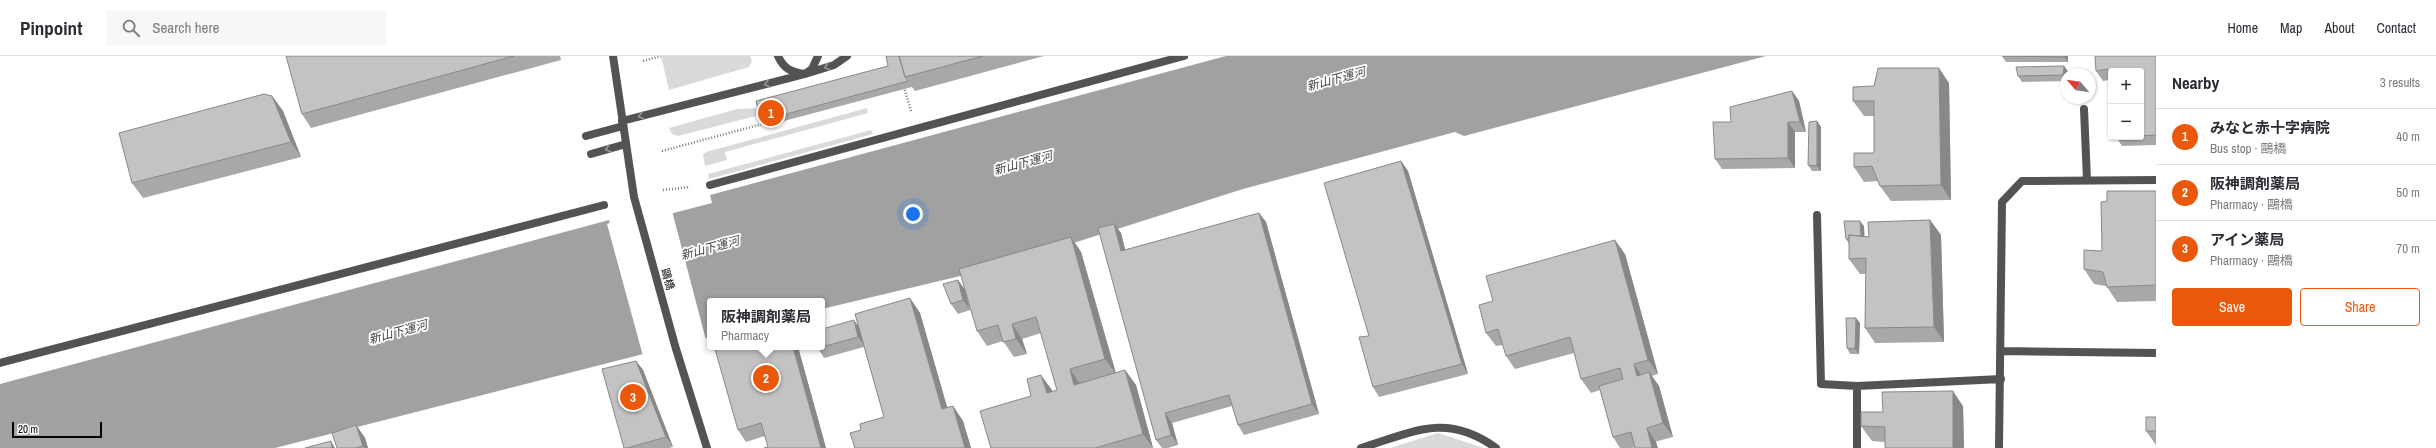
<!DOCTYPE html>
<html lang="en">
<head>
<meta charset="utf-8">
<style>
	:root { --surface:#fff; --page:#f7f7f7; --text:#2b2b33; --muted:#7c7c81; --line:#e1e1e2; --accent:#ea580c }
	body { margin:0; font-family:"Archivo Narrow","Noto Sans JP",sans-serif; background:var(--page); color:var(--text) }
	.controls { position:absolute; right:12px; top:12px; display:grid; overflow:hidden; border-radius:4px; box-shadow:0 1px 3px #0004 }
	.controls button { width:36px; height:36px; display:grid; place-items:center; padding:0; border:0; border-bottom:1px solid var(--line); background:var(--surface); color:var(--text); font:20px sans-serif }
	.compass { position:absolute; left:2060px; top:12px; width:36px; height:36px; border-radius:50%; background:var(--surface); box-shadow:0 1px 3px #0004; rotate:299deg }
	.scale { position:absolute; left:12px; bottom:10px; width:90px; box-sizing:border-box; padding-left:4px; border:2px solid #000; border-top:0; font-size:11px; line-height:14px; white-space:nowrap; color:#000; -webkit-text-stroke:3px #fff; paint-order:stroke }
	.you { position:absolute; left:913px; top:158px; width:14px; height:14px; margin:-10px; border:3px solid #fff; border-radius:50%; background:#1a73e8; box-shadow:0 0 0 6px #1a73e833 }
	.badge { display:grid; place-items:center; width:26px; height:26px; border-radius:50%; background:var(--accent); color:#fff; font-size:13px; font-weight:700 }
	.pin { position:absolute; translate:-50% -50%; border:2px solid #fff; box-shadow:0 1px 4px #0006 }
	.popup { position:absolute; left:707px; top:242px; width:118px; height:52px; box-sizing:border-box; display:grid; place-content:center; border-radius:4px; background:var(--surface); filter:drop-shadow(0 1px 3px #0005); font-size:13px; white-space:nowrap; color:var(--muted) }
	.popup b { font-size:15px; color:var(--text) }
	.popup::after { content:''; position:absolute; left:50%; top:100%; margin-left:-8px; border:8px solid transparent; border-top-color:var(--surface) }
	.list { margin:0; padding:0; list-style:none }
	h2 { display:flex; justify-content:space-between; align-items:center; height:52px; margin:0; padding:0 16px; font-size:17px }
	h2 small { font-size:13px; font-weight:400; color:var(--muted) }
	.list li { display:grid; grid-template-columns:26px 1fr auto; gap:12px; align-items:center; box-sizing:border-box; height:56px; padding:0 16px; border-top:1px solid var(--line) }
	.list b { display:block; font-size:15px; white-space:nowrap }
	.list p { margin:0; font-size:13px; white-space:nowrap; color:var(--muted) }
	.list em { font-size:13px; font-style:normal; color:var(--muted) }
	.actions { display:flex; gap:8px; padding:12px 16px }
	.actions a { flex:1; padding:9px 0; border:1px solid var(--accent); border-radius:4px; text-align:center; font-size:14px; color:var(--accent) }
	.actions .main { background:var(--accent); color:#fff }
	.icon { flex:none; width:22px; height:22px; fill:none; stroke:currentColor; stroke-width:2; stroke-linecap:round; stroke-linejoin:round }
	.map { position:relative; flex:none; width:2156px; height:392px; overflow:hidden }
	header { display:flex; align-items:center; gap:24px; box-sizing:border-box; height:56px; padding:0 20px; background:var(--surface); border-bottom:1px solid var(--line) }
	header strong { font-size:19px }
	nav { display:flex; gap:22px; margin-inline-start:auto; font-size:14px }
	.search { width:280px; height:36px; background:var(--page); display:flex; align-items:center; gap:10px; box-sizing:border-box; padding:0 14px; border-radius:4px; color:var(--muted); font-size:15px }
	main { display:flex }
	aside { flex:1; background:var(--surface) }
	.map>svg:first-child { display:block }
	.green { fill:#dadada }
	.water { fill:#a1a1a1 }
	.pier { fill:#fff }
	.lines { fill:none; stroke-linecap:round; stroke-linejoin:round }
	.path { stroke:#757575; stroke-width:2.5; stroke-dasharray:1 2; stroke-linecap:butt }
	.service { stroke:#535353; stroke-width:8 }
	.pedestrian { stroke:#535353; stroke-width:8 }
	.minor { stroke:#535353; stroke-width:8 }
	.tertiary { stroke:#535353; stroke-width:8 }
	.wall { fill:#a8a8a8 }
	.shaded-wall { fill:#888 }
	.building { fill:#c3c3c3; stroke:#888 }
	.oneway { stroke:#989898 }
	.labels { text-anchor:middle; stroke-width:3.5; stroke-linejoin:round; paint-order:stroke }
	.street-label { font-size:11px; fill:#000; stroke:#fff }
	.water-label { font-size:12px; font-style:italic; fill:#424242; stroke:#fff }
</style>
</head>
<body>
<header>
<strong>Pinpoint</strong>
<div class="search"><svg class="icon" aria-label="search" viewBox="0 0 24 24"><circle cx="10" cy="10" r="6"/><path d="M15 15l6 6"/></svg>Search here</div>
<nav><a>Home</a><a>Map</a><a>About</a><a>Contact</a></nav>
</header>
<main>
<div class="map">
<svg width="2156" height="392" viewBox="0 0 2156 392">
	<rect width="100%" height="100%" fill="#fff"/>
	<path class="green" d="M661 0H750L752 5 749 11 669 34Z
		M758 52 760 59 678 80 672 78 669 72 737 53Z
		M867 52 868 57 725 96 727 104 705 110 703 99 706 96Z
		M871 74 873 78 709 123 708 118Z
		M1438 377 1484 392H1390Z"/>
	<path class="water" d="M1226 0H1766L1464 80 1455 76 1243 133 998 211 822 253V245H710V281L275 392H0V328L609 164 612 173 712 147 710 139Z"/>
	<path class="pier" d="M672 155 706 284 643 300 607 168 612 166 613 170Z"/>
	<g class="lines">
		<path class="path" d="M643 5 661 0
			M904 31 911 55
			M662 95 766 67
			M663 134 690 131"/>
		<path class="service" d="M778 0C784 13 791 16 805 18L812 13 818 0
			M2084 53 2087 124
			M622 65 805 18 834 9 847 0
			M586 80 623 70
			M591 98 626 88
			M1817 159 1821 328 1857 330V392
			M2001 295 2156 297
			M1857 330 2001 323
			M1999 392 2002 146 2022 125 2156 124"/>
		<path class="pedestrian" d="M710 129 1184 0
			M0 307 604 149"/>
		<path class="minor" d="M1361 392C1413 376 1446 356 1496 392"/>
		<path class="tertiary" d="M613 0 634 141 676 293 707 392"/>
	</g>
	<path class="wall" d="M286 0H560L561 4 311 72 302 58Z
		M886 0H1044L915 35 912 31 765 70 761 65 888 10Z
		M2002 0H2068V6H2006Z
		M2156 0V89L2122 90 2116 81H2141V15H2111V65L2110 64 2109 24 2103 25 2096 15Z
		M2068 15V18H2066V25L2022 26 2018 20Z
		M1949 27 1951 144 1891 145 1880 130 1878 125 1864 126 1854 111 1874 97V60H1864L1853 45Z
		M1792 35 1799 45 1806 76H1795V112L1722 113 1715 103 1731 66Z
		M272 40 283 55 301 101 143 142 132 127Z
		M1817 65 1821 71V115H1812L1808 109Z
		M1401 105 1408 115 1468 318 1379 341 1373 331 1369 280Z
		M2156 135V245L2117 246 2107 231 2106 230 2094 228 2084 213 2102 195 2107 145Z
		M1259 157 1266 166 1319 358 1244 379 1238 369 1232 350 1172 367 1178 389 1168 392H1162L1156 384 1114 168 1121 177 1125 194Z
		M1930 164 1941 179 1944 286 1875 287 1865 272 1866 218H1860L1849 203V188L1846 183 1864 170V181H1869Z
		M1071 181 1081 196 1116 317 1125 314 1136 329 1153 392H991L1031 340 1052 334V336L1057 334 1041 277 1022 283 1027 298 1014 301 1003 285 987 290 977 275Z
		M1625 198 1658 318 1652 320 1659 330 1673 381 1632 392H1620L1613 381 1600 334 1591 337 1581 323 1574 297 1515 313 1506 300 1503 289 1496 290 1486 277 1493 245Z
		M958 224 965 234 970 254 958 258 951 248Z
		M910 242 920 257 947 351 953 350 963 365 971 392H855L861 374 884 361 864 291 824 302 818 292 858 269Z
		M1860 267 1859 298H1850L1847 292Z
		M798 291 826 392H764L768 391 765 380 746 386 738 374Z
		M636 305 643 314 673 391 669 392H624Z
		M1963 350 1964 392H1885V386L1872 385 1861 370 1883 356Z
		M2156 361V389L2146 375Z
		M356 369 365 382 368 392H337Z"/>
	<path class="shaded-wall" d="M2064 0H2068V6L2064 1Z
		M2064 10 2068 15V18H2066V23L2063 19Z
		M1939 12 1949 27 1951 144 1941 129Z
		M1792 35 1799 45 1806 76 1800 66Z
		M272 40 283 55 301 101 291 86Z
		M1817 65 1821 71V115L1817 110Z
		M1788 66 1795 76V112L1788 102Z
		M1401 105 1408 115 1468 318 1462 308Z
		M1259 157 1266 166 1319 358 1312 348Z
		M1930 164 1941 179 1944 286 1934 271Z
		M1860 165 1864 170 1865 189 1861 183Z
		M1114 168 1121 177 1128 205 1121 195Z
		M1071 181 1081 196 1116 318 1105 303Z
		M1615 184 1625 198 1658 318 1648 304Z
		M958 224 965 234 970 254 963 244Z
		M910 242 920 257 952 368 942 353Z
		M1856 262 1860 267 1859 298 1855 293Z
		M854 264 861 274 865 290 858 281Z
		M1012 268 1022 283 1027 298 1016 283Z
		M793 291H798L826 392H821Z
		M636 305 643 314 673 391 666 381Z
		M1634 308 1643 322 1637 320Z
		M1070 313 1080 328 1074 329Z
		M1125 314 1136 329 1153 392 1143 378Z
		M1649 316 1659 330 1673 381 1663 367Z
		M1041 319 1052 334 1057 352 1047 337Z
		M1953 335 1963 350 1964 392H1953Z
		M953 350 963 365 971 392H965Z
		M1165 357 1172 367 1178 389 1171 379Z
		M356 369 365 382 368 392H364L363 390Z
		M1647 372 1656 386 1658 392H1652Z
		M331 385 335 392H332Z"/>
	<path class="building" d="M286 0H514L302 58Z
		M886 0H899L905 21 908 25 761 65 756 45 888 10Z
		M899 0H983L905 21Z
		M2002 0H2064V1Z
		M2095 0H2156V79L2141 80V15H2111V64H2110L2108 13 2096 15Z
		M2064 10 2063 19 2018 20 2016 11Z
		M1878 12H1939L1941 129 1880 130 1872 110 1854 111V97H1874V45H1853V31L1874 30Z
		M1792 35 1800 66H1788V102L1715 103 1713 66H1731L1730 51Z
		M264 38 272 40 291 86 132 127 119 77Z
		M1817 65V110L1808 109 1809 66Z
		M1401 105 1462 308 1373 331 1359 281 1369 280 1324 127Z
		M2107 135H2156V229L2107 231 2103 216 2084 213V194L2102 195 2101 146 2107 145Z
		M1259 157 1312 348 1238 369 1229 339 1165 357 1171 379 1156 384 1098 172 1114 168 1121 195Z
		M1930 164 1934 271 1865 272 1866 202 1849 203V179L1869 181 1868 166Z
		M1844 165H1860L1861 180 1849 179V183H1846Z
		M1071 181 1105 303 1070 313 1074 329 1125 314 1143 378 1095 392H991L980 355 1031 340 1027 323 1041 319 1047 337 1057 334 1036 261 1012 268 1016 283 1003 286 998 269 977 275 959 213Z
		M1615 184 1648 304 1634 308 1637 320 1649 316 1663 367 1647 372 1652 392H1635L1631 376 1613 381 1599 330 1623 323 1620 312 1581 323 1570 281 1506 300 1498 273 1486 277 1479 249 1493 245 1486 220Z
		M958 224 963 244 951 248 943 228Z
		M910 242 942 353 953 350 965 392H855L850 377 861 374 860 368 884 361 855 258Z
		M1846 262H1856L1855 293 1847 292Z
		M854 264 858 281 822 291V273Z
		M721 291H793L821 392H764L768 391 761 367 738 374 715 293Z
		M636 305 666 381 627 392H624L602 313Z
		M1953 335V392H1885V371L1861 370V356H1883L1882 336Z
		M2146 361H2156V375H2146Z
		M356 369 363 390 356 392H337L332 377Z
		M331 385 332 392H305Z"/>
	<defs><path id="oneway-chevron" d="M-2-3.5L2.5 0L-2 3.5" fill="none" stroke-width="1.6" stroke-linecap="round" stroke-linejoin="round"/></defs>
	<g class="oneway">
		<use href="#oneway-chevron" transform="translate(827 11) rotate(163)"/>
		<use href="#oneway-chevron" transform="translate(767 28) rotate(166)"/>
		<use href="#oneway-chevron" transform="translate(641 60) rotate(166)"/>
		<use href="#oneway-chevron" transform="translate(608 93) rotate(163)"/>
	</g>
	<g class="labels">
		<g class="street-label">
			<text transform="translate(668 223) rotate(75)" y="4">鷗橋</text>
		</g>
		<g class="water-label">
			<text transform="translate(1336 23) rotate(-15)" y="4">新山下運河</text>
			<text transform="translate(1023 107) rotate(-15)" y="4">新山下運河</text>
			<text transform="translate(710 192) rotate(-15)" y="4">新山下運河</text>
			<text transform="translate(398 276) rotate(-15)" y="4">新山下運河</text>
		</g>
	</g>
</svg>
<div class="controls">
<button>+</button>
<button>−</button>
</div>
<svg class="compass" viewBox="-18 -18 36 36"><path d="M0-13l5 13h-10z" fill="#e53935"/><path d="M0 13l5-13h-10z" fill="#7c7c81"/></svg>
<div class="scale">20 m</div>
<div class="you"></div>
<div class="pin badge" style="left:771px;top:57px">1</div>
<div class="pin badge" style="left:766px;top:322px">2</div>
<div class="popup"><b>阪神調剤薬局</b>Pharmacy</div>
<div class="pin badge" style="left:633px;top:341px">3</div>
</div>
<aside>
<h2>Nearby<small>3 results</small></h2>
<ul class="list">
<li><span class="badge">1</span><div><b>みなと赤十字病院</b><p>Bus stop · 鷗橋</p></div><em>40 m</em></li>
<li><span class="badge">2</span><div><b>阪神調剤薬局</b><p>Pharmacy · 鷗橋</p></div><em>50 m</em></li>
<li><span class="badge">3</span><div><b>アイン薬局</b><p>Pharmacy · 鷗橋</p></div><em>70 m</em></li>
</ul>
<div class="actions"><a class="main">Save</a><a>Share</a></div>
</aside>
</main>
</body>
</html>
